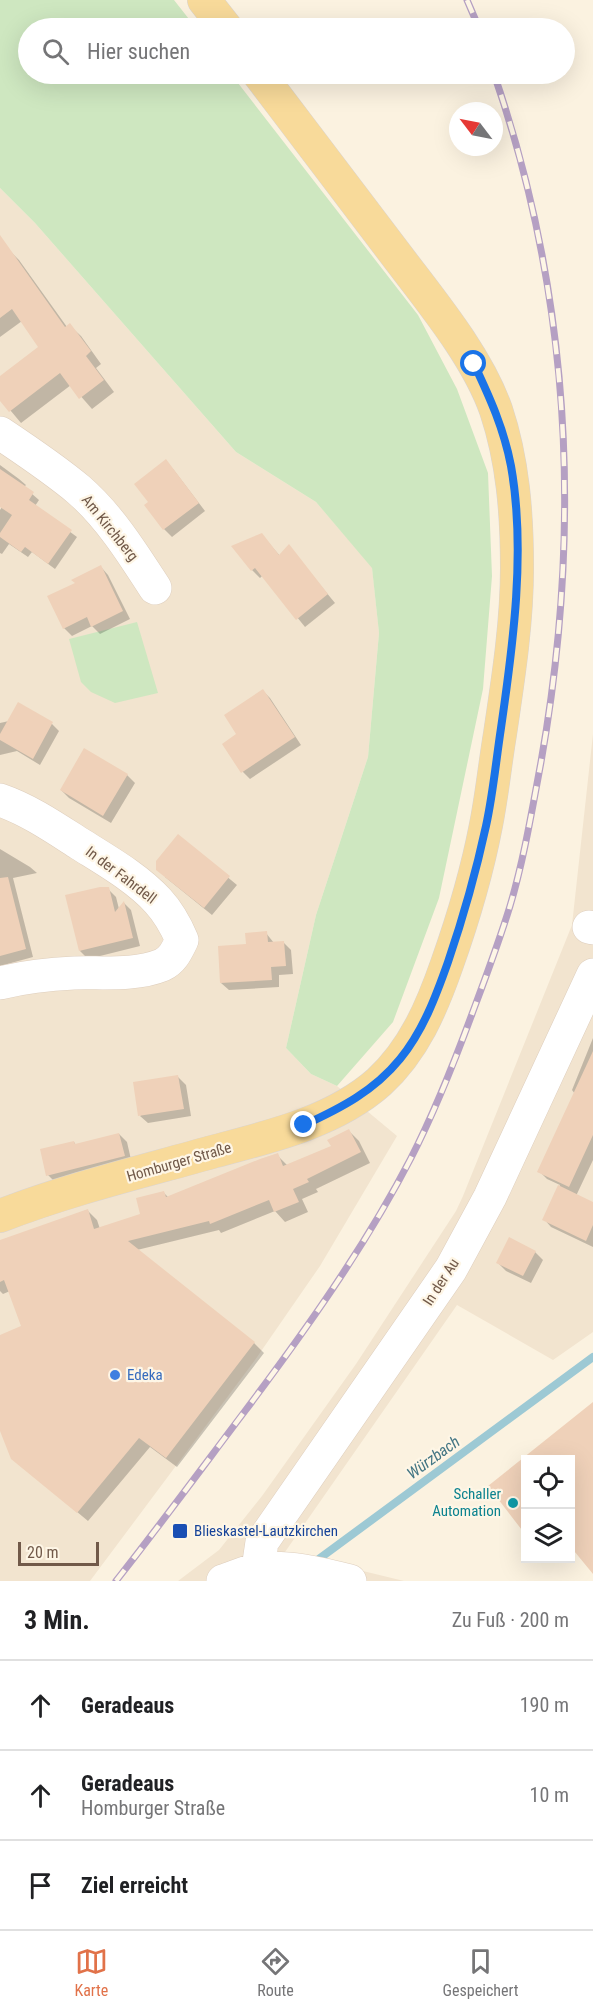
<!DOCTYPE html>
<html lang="de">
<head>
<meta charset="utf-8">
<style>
	:root { --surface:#fff; --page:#f2f2f2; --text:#202124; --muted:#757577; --line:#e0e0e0; --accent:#e17249 }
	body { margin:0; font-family:"Roboto Condensed",sans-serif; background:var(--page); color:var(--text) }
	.controls { position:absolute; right:18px; bottom:18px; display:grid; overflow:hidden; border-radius:0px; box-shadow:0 6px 24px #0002 }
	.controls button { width:54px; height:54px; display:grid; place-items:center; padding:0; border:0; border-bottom:2px solid var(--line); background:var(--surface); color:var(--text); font:30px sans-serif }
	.compass { position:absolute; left:449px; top:102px; width:54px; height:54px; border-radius:50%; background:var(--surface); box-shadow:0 6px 24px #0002; rotate:302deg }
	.scale { position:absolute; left:18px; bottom:15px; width:81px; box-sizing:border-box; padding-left:6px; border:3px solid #715949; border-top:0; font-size:16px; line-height:21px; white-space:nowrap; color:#715949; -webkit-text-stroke:4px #fef6e6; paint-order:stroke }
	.stop { position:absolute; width:18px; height:18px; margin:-14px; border:4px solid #1a73e8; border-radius:50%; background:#fff }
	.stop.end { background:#1a73e8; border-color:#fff; box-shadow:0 2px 6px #0008 }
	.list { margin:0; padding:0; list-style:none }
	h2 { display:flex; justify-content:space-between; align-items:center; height:78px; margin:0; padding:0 24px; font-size:26px }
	h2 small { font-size:20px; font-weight:400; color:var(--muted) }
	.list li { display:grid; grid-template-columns:39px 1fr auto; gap:18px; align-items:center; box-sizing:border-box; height:90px; padding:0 24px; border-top:2px solid var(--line) }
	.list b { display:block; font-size:22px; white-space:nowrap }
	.list p { margin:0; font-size:20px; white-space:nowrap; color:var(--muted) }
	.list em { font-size:20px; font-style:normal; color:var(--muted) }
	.icon { flex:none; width:33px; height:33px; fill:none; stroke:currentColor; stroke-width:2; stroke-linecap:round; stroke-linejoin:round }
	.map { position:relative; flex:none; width:593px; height:1581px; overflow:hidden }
	.search { position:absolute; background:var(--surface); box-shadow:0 6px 24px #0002; left:18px; right:18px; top:18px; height:66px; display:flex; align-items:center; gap:15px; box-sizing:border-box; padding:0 21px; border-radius:33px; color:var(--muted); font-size:22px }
	.sheet { height:348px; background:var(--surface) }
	nav { display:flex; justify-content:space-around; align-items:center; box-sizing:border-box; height:84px; border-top:2px solid var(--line); background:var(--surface); font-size:16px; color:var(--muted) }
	nav a { display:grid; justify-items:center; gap:3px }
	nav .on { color:var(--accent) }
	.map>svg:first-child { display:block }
	.residential { fill:#f2e4cf }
	.green { fill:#cee7c0 }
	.shadow { fill:#0003 }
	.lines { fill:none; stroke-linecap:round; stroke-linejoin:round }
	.stream { stroke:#9dc9d4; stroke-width:8 }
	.building { fill:#efd1b9 }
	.minor-casing { stroke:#decebd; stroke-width:34 }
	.major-casing { stroke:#dad4d0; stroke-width:34 }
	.minor { stroke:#fff; stroke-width:33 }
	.major { stroke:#f8da9a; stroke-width:33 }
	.rail-casing { stroke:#b5a0c3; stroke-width:7 }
	.rail { stroke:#fef6e6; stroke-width:4.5; stroke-dasharray:14; stroke-linecap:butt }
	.route { stroke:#1a73e8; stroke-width:8 }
	.shop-dot { fill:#3f7fe0; stroke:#fef6e6; stroke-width:2 }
	.culture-dot { fill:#0f9aa8; stroke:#fef6e6; stroke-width:2 }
	.transit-dot { fill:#1a4fb4; stroke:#fef6e6; stroke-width:2 }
	.labels { text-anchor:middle; stroke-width:4.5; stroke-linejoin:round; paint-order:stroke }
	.street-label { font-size:15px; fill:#715949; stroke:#fef6e6 }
	.shop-label { font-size:15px; fill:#366cbe; stroke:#fef6e6; text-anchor:start }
	.culture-label { font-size:15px; fill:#0d838f; stroke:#fef6e6; text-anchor:end }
	.transit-label { font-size:15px; fill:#164399; stroke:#fef6e6; text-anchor:start }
	.water-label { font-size:16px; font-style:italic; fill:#447684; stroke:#fef6e6 }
</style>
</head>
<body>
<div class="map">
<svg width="593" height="1581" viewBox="0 0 593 1581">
	<rect width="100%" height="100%" fill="#fbf2e0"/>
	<path class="residential" d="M0 188 35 223 236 452 316 502 372 567 379 633 368 757 316 915 286 1048 311 1074 337 1086 397 1136 320 1266 255 1360 90 1581H0Z
		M593 734V1332L553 1360 457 1305 285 1552 404 1581H178L219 1550 262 1496 356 1364 456 1211 463 1196 572 925Z"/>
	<path class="green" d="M0 0H174L196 28H28V74H231L418 315 457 389 488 473 492 576 483 689 439 898 393 1022 337 1086 311 1074 286 1048 316 915 368 757 379 633 372 568 316 502 236 452 35 223 0 188Z
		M137 622 158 693 115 703 91 692 81 682 69 639Z"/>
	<path class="shadow" d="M8 249 19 260 67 327 69 325 81 336 101 364 96 368 114 392 92 409 71 385 21 423 0 398V378L40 347 22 321 0 337V254Z
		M0 465 19 479 26 485 24 487 39 500 35 506 77 537 55 569 32 552 28 557 9 544 2 554 0 553V510L6 501 0 497Z
		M173 469 205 511 172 537 164 529 150 502Z
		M262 535 280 556 289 547 335 603 305 627 263 575 260 578 252 570Z
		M101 567 108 575 130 619 100 634 92 626 72 636 64 628 77 584Z
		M263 691 270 698 301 745 250 779 243 772 224 744 238 735Z
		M9 721 52 724 59 731 40 765 17 751 0 755V723Z
		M127 775 135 783 111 823 69 798 61 790Z
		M178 836 237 885 212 915 165 877Z
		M0 849 30 867 37 873 13 878 33 957 0 966Z
		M108 889 116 897 119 909 124 903 131 910 140 946 88 959 80 951Z
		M266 933 274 943 283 942 291 950 293 974 279 975V987L229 990 221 983 247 945Z
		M593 1038V1160L576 1196 593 1203V1247L551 1227 544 1219 560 1185 547 1179 539 1171 575 1094 572 1090Z
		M178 1077 186 1085 191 1116 148 1123 140 1116Z
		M349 1131 359 1141 370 1163 316 1189 318 1192 302 1199 308 1212 285 1222 275 1211 221 1233 219 1230 137 1250 254 1343 264 1353 177 1467 150 1447 88 1521 12 1458 0 1427V1336L23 1327 10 1291 3 1294 0 1291V1242L87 1210 97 1220 100 1229 141 1215 164 1193 169 1198 277 1155 288 1166 333 1147Z
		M119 1134 127 1142 132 1164 56 1183 48 1175 74 1142 76 1145Z
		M535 1252 543 1260 531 1283 506 1271 498 1263Z
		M593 1404V1572L570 1460H526V1530L490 1487Z"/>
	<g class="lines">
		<path class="stream" d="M312 1564 593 1357"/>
	</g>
	<path class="building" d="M0 235 65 327 70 323 91 351 86 356 104 380 79 399 60 373 9 412 0 401V376L38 347 12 309 0 318Z
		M166 459 199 503 163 530 144 505 148 502 134 484Z
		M0 469 34 492 29 500 72 530 48 564 25 547 21 552 0 537V533L12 515 0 507Z
		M262 533 279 555 289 544 328 594 296 620 255 568 251 571 231 546Z
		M101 565 123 611 91 627 87 617 63 629 47 596 75 583 71 580Z
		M263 689 295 737 241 773 222 744 236 734 224 715Z
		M18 702 53 722 33 759 0 740V734Z
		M84 748 128 774 103 816 60 790Z
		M178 834 230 876 204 908 156 870V861Z
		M8 877 26 949 0 956V878Z
		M100 887H109L115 912 124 901 133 938 79 951 65 895Z
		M267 931 268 942 284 941 286 966 271 967 272 980 220 983 218 946 246 944 245 933Z
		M593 1051V1135L569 1187 537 1172Z
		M178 1075 184 1109 138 1116 133 1082Z
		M349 1129 361 1152 307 1179 309 1182 293 1189 299 1202 274 1212 269 1200 210 1224 209 1221 128 1241 255 1342 166 1458 139 1438 77 1513 11 1459 0 1431V1335L21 1326 4 1280 0 1282V1240L88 1209 94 1229 140 1214 136 1198 164 1191 166 1197 260 1159 278 1153 283 1166 331 1146 327 1140Z
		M119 1133 125 1156 46 1176 40 1149 74 1141 75 1144Z
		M558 1185 593 1202V1225L586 1241 542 1220Z
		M509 1237 536 1251 523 1276 496 1263Z
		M593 1402V1574L570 1546V1460H525V1534L488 1486Z"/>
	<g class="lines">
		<g class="minor-casing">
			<path id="minor" d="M0 433C27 451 54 469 79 490 110 517 133 554 155 588
				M0 800C29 810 55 828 80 844 107 861 137 878 158 901 169 913 176 926 182 940 177 950 173 960 162 965 135 976 102 972 74 973 49 974 24 977 0 983
				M589 927 593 928
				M258 1569 262 1542 451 1269 490 1197 593 975
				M223 1581C235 1577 247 1571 260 1569 290 1566 321 1574 350 1581"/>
		</g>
		<g class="major-casing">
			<path id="major" d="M204 0 226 28
				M0 1216C69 1189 141 1172 212 1152 269 1137 334 1122 379 1082 414 1050 432 1007 447 964 463 919 477 872 486 825 492 795 495 764 500 734 508 680 517 623 517 568 517 514 513 461 496 410 477 356 431 301 397 256 351 196 305 134 259 74"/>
		</g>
		<use href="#minor" class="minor"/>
		<use href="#major" class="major"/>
		<g class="rail-casing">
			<path id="rail" d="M467 0 479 28
				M116 1581C160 1525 202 1468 245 1411 305 1331 365 1247 411 1158 435 1111 454 1063 472 1014 485 979 499 942 510 906 524 859 532 810 541 762 582 530 571 297 494 74"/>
		</g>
		<use href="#rail" class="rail"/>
	</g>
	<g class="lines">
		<path class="route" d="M304 1125C341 1108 374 1091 400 1059 423 1031 436 996 448 962 463 918 476 872 486 826 493 794 496 761 501 728 513 645 526 550 511 466 504 429 490 398 474 364"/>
	</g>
	<circle class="shop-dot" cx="115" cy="1375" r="6"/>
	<circle class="culture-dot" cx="513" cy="1503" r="6"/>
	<rect class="transit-dot" x="172" y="1523" width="16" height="16" rx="3"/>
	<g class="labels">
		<g class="street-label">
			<text transform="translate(110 528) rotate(51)" y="5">Am Kirchberg</text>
			<text transform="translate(121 875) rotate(37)" y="5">In der Fahrdell</text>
			<text transform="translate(179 1162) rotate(-16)" y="5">Homburger Straße</text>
			<text transform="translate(441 1282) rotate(-57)" y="5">In der Au</text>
		</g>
		<g class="shop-label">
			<text x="127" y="1380">Edeka</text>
		</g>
		<g class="culture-label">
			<text x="501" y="1499">Schaller<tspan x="501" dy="17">Automation</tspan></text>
		</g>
		<g class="transit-label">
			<text x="194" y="1536">Blieskastel-Lautzkirchen</text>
		</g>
		<g class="water-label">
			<text transform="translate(433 1457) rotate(-36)" y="6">Würzbach</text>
		</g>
	</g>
</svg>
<div class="controls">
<button><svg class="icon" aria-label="locate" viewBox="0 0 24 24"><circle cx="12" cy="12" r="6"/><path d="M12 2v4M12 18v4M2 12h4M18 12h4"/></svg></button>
<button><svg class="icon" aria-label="layers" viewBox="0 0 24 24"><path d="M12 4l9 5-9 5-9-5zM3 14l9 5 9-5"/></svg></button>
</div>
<svg class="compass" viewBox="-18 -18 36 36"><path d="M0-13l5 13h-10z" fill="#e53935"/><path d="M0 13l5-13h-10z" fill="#757577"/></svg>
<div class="scale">20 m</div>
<div class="stop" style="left:474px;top:364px"></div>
<div class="stop end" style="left:304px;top:1125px"></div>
<div class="search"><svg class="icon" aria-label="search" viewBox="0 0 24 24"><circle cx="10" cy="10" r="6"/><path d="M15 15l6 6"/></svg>Hier suchen</div>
</div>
<section class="sheet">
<h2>3 Min.<small>Zu Fuß · 200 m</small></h2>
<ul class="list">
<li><svg class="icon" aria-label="ahead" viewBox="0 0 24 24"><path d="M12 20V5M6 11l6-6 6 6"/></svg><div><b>Geradeaus</b></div><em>190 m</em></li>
<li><svg class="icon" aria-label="ahead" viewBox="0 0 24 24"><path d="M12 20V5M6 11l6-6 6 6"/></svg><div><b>Geradeaus</b><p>Homburger Straße</p></div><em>10 m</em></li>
<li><svg class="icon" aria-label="arrive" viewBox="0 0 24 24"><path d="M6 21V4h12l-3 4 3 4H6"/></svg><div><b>Ziel erreicht</b></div></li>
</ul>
</section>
<nav>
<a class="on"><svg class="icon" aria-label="map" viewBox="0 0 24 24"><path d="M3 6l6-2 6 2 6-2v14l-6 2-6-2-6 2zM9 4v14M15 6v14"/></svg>Karte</a>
<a><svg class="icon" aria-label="directions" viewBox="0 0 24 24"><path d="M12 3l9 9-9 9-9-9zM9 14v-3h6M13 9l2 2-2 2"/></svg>Route</a>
<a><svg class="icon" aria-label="saved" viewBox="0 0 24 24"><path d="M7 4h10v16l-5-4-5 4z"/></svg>Gespeichert</a>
</nav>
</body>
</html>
